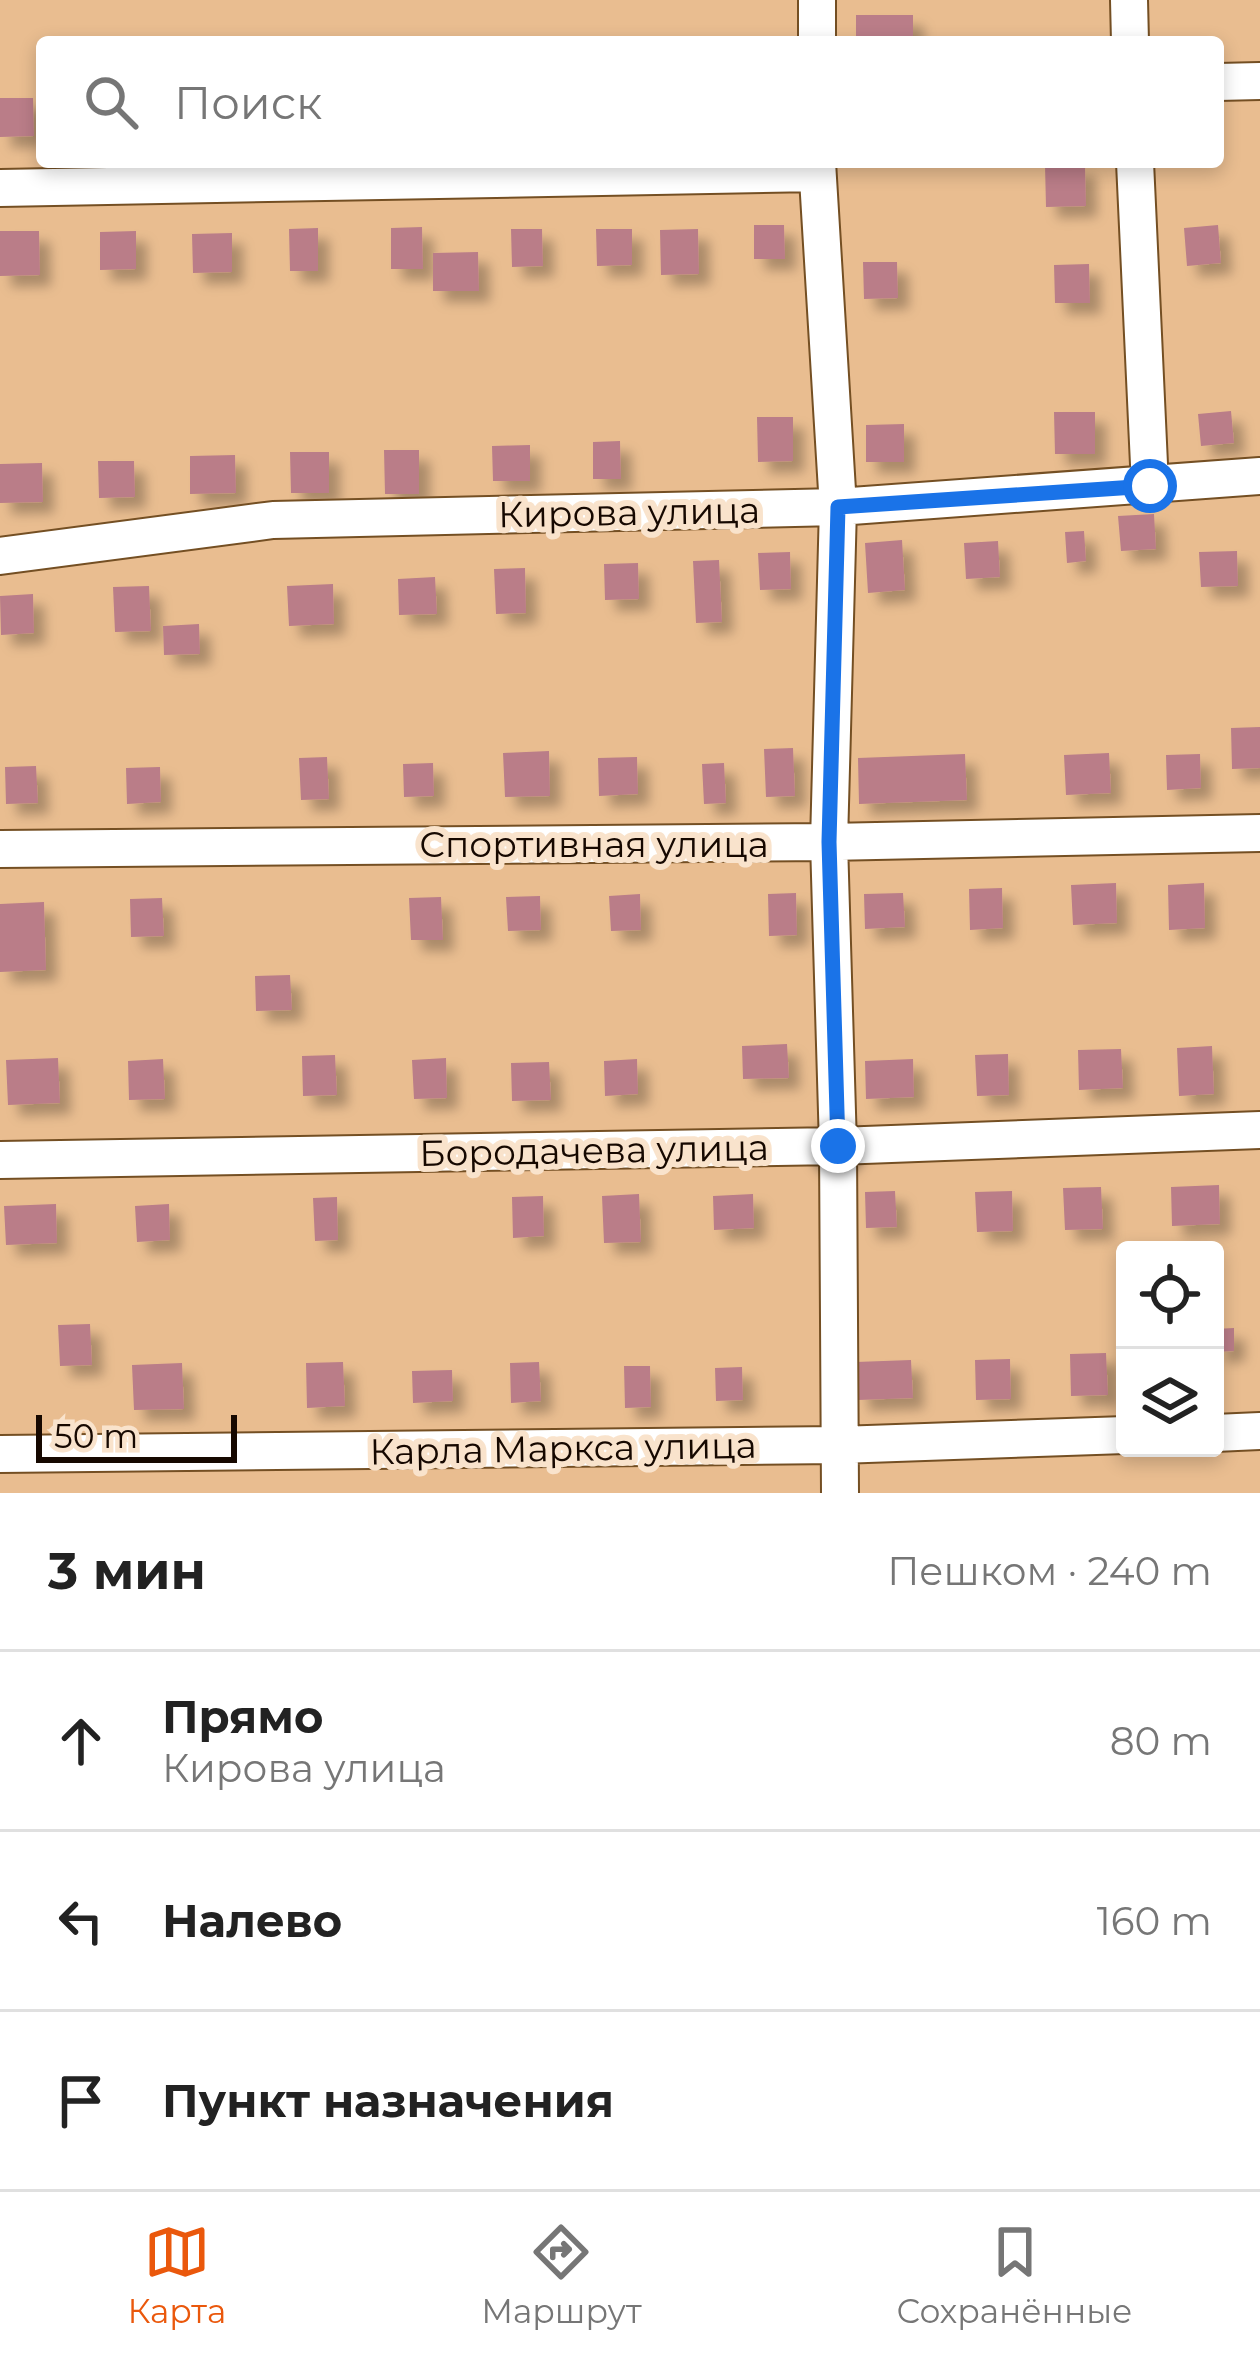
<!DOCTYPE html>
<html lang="ru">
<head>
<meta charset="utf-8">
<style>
	:root { --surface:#fff; --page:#f6f6f6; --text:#222; --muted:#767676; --line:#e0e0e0; --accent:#ea580c }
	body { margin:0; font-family:Montserrat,sans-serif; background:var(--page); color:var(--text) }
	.controls { position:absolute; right:36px; bottom:36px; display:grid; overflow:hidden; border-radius:12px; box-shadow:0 6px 18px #0003 }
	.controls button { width:108px; height:108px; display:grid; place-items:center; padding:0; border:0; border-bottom:3px solid var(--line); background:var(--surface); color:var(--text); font:60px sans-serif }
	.scale { position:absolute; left:36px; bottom:30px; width:201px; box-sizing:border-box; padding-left:12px; border:6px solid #160800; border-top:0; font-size:33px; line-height:42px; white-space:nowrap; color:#160800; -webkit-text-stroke:9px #f9e3cc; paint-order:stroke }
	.stop { position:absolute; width:36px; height:36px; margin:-27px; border:9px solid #1a73e8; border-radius:50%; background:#fff }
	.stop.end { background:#1a73e8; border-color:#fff; box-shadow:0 3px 12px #0008 }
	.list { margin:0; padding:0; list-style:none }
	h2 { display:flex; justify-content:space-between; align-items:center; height:156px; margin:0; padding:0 48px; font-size:51px }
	h2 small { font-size:39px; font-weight:400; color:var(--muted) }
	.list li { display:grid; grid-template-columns:78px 1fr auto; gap:36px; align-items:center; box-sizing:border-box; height:180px; padding:0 48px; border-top:3px solid var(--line) }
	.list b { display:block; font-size:45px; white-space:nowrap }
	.list p { margin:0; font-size:39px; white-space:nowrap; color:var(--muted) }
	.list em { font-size:39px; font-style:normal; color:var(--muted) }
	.icon { flex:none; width:66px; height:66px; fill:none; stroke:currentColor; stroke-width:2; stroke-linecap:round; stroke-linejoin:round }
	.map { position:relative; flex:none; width:1260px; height:1493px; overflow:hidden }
	.search { position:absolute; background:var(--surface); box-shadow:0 6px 18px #0003; left:36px; right:36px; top:36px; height:132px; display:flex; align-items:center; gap:30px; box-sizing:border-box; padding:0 42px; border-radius:12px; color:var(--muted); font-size:45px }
	.sheet { height:696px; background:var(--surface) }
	nav { display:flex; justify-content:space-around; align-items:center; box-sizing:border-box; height:168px; border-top:3px solid var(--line); background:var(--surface); font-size:33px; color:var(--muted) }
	nav a { display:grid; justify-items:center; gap:6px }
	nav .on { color:var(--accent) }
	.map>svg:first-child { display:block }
	.building { fill:#ba7d88; filter:url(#shadow) }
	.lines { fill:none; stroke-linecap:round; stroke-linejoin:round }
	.minor-casing { stroke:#744f23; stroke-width:40 }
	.minor { stroke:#fff; stroke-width:36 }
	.route { stroke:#1a73e8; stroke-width:15 }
	.labels { text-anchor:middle; stroke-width:12; stroke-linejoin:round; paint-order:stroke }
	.street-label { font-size:36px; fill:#160800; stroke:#f9e3cc }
</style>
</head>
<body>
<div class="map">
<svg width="1260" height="1493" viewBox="0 0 1260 1493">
	<defs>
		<filter id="shadow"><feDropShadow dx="11" dy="11" stdDeviation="6" flood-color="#0004"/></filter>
	</defs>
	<rect width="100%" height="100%" fill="#e9bd90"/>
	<path class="building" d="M856 15H913V42H856Z
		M0 98H33L34 136 0 137Z
		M1045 165H1085L1086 206 1046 207Z
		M754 225H784L785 259H754Z
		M1218 225 1221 263 1187 266 1184 228Z
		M422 227 423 269H391V228Z
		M318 228V271H290L289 229Z
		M511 229H542L543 266 512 267Z
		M596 229H632V265L597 266Z
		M698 229 699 274 661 275 660 230Z
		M0 231H39L40 275 0 276Z
		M136 231V269L100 270V232Z
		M232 233V272L193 273 192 234Z
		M478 252 479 291H433V253Z
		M863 262H897L898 298 864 299Z
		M1089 264 1090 303H1055L1054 265Z
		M1231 411 1234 443 1201 446 1198 414Z
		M1054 412H1095V454H1055Z
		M757 417H793V461L758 462Z
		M904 424V462H866V425Z
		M620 441 621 479H593V442Z
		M530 445V481H493L492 446Z
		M384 450H419V494H385Z
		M290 452H329V493H291Z
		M235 455 236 493 190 494V456Z
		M98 461H134L135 497 99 498Z
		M42 463 43 502 0 503V464Z
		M1154 514 1156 549 1121 551 1118 516Z
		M1084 531 1086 561 1067 563 1065 532Z
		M902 540 905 590 868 593 865 543Z
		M998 541 1000 577 966 579 964 543Z
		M1237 551 1238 586 1201 587 1199 552Z
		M790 552 791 589 760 590 758 553Z
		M719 560 722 622 696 623 693 561Z
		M638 563 639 599 605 600 604 564Z
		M525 568 526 613 496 614 494 569Z
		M435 577 437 614 399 615 398 579Z
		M333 584 334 624 289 626 287 586Z
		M149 586 151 631 115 632 113 587Z
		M33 594 34 633 1 635 0 596Z
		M199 624 200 654 164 655 163 626Z
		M1260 727V768L1232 769 1231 728Z
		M793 748 795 796 766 797 764 749Z
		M549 751 550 796 505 797 503 753Z
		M1109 753 1111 793 1066 795 1064 755Z
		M965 754 967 800 859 804 858 758Z
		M1200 754 1201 788 1167 790 1166 755Z
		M327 757 329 799 301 800 299 758Z
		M637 757 638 794 599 796 598 758Z
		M433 763 434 796 404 797 403 764Z
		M724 763 726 803 704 804 702 764Z
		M36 766 38 803 6 804 5 767Z
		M160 767 161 802 127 804 126 768Z
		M1116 883 1117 923 1073 925 1071 885Z
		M1204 883 1205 928 1169 930 1168 885Z
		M1002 888 1003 928 970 930 969 889Z
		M796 893 797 935 769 936 768 894Z
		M903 893 905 927 865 929 864 894Z
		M640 894 641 930 611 931 609 896Z
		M540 896 541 930 508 931 506 897Z
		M441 897 443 940H411L409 898Z
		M162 898 164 936 131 937 130 899Z
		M44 902 46 970 0 972V904Z
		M290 975 292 1010 256 1011 255 976Z
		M787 1044 789 1078 743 1079 742 1046Z
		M1212 1046 1214 1094 1179 1096 1177 1048Z
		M1121 1049 1123 1088 1079 1090 1078 1050Z
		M1008 1054 1009 1095 977 1096 975 1055Z
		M335 1055 337 1095 303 1096 302 1056Z
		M58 1058 60 1103 8 1105 6 1060Z
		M446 1058 447 1098 414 1099 412 1060Z
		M163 1059 165 1099 129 1100 128 1061Z
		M637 1059 638 1094 605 1096 604 1061Z
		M913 1059 914 1097 866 1099 865 1061Z
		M549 1062 551 1100 512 1101 511 1063Z
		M1219 1185 1220 1224 1172 1226 1171 1187Z
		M1101 1187 1103 1229 1065 1230 1063 1188Z
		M895 1191 897 1227 866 1228 865 1192Z
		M1012 1191 1013 1231 977 1232 975 1192Z
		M639 1194 641 1242 604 1243 602 1196Z
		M753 1194 754 1228 714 1230 713 1196Z
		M543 1196 544 1236 513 1238 512 1197Z
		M337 1197 338 1240 315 1241 313 1198Z
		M56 1204 57 1243 6 1245 4 1206Z
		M169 1204 170 1240 137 1242 135 1206Z
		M90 1324 92 1365 60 1366 58 1325Z
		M1234 1328V1351L1215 1352V1329Z
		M1106 1353 1108 1395 1071 1396 1070 1354Z
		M1010 1359 1011 1399 976 1400 975 1360Z
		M911 1360 913 1398 858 1400 856 1362Z
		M343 1362 345 1406 307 1408 306 1363Z
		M539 1362 541 1401 511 1403 510 1363Z
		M182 1363 184 1409 134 1410 132 1365Z
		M624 1366H650L651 1407 625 1408Z
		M742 1367 743 1400 716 1401 715 1368Z
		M452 1370 453 1401 413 1403 412 1371Z"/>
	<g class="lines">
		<g class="minor-casing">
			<path id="minor" d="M1129 0 1130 42
				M817 42V0
				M1218 82 1260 81
				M817 162 838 507 829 842 838 1146 840 1493
				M1135 162 1150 486
				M0 188 817 173
				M0 556 273 520 838 507 1260 476
				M0 849 829 842 1260 833
				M0 1160 838 1146 1260 1130
				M1215 1433 1260 1431
				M0 1454 839 1445 1125 1435"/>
		</g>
		<use href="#minor" class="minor"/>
	</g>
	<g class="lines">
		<path class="route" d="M838 1146 829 842 838 507 1150 486"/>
	</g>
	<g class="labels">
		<g class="street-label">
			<text transform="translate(629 512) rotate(-1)" y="13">Кирова улица</text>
			<text x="594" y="857">Спортивная улица</text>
			<text transform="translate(594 1150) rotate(-1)" y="13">Бородачева улица</text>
			<text transform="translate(563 1448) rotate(-1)" y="13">Карла Маркса улица</text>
		</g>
	</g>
</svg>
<div class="controls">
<button><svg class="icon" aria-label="locate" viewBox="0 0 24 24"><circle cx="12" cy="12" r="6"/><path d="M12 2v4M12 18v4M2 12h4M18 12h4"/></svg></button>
<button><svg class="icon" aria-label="layers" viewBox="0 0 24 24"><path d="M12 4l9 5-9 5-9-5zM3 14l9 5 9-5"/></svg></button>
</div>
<div class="scale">50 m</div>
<div class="stop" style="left:1150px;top:486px"></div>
<div class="stop end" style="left:838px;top:1146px"></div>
<div class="search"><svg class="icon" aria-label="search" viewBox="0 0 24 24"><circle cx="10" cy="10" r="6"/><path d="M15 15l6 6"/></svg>Поиск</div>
</div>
<section class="sheet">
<h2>3 мин<small>Пешком · 240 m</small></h2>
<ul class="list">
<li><svg class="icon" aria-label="ahead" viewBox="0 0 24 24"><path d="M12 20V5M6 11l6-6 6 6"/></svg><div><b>Прямо</b><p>Кирова улица</p></div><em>80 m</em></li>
<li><svg class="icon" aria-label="left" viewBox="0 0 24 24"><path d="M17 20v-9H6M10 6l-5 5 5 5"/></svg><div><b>Налево</b></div><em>160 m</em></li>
<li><svg class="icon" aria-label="arrive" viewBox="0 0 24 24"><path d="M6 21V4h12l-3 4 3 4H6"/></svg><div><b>Пункт назначения</b></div></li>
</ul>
</section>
<nav>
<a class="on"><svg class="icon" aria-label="map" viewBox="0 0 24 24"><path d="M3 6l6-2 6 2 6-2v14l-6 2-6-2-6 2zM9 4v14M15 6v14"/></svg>Карта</a>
<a><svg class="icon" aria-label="directions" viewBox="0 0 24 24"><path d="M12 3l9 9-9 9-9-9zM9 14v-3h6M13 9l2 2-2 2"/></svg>Маршрут</a>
<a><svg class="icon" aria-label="saved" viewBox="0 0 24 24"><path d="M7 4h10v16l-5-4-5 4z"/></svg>Сохранённые</a>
</nav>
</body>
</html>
